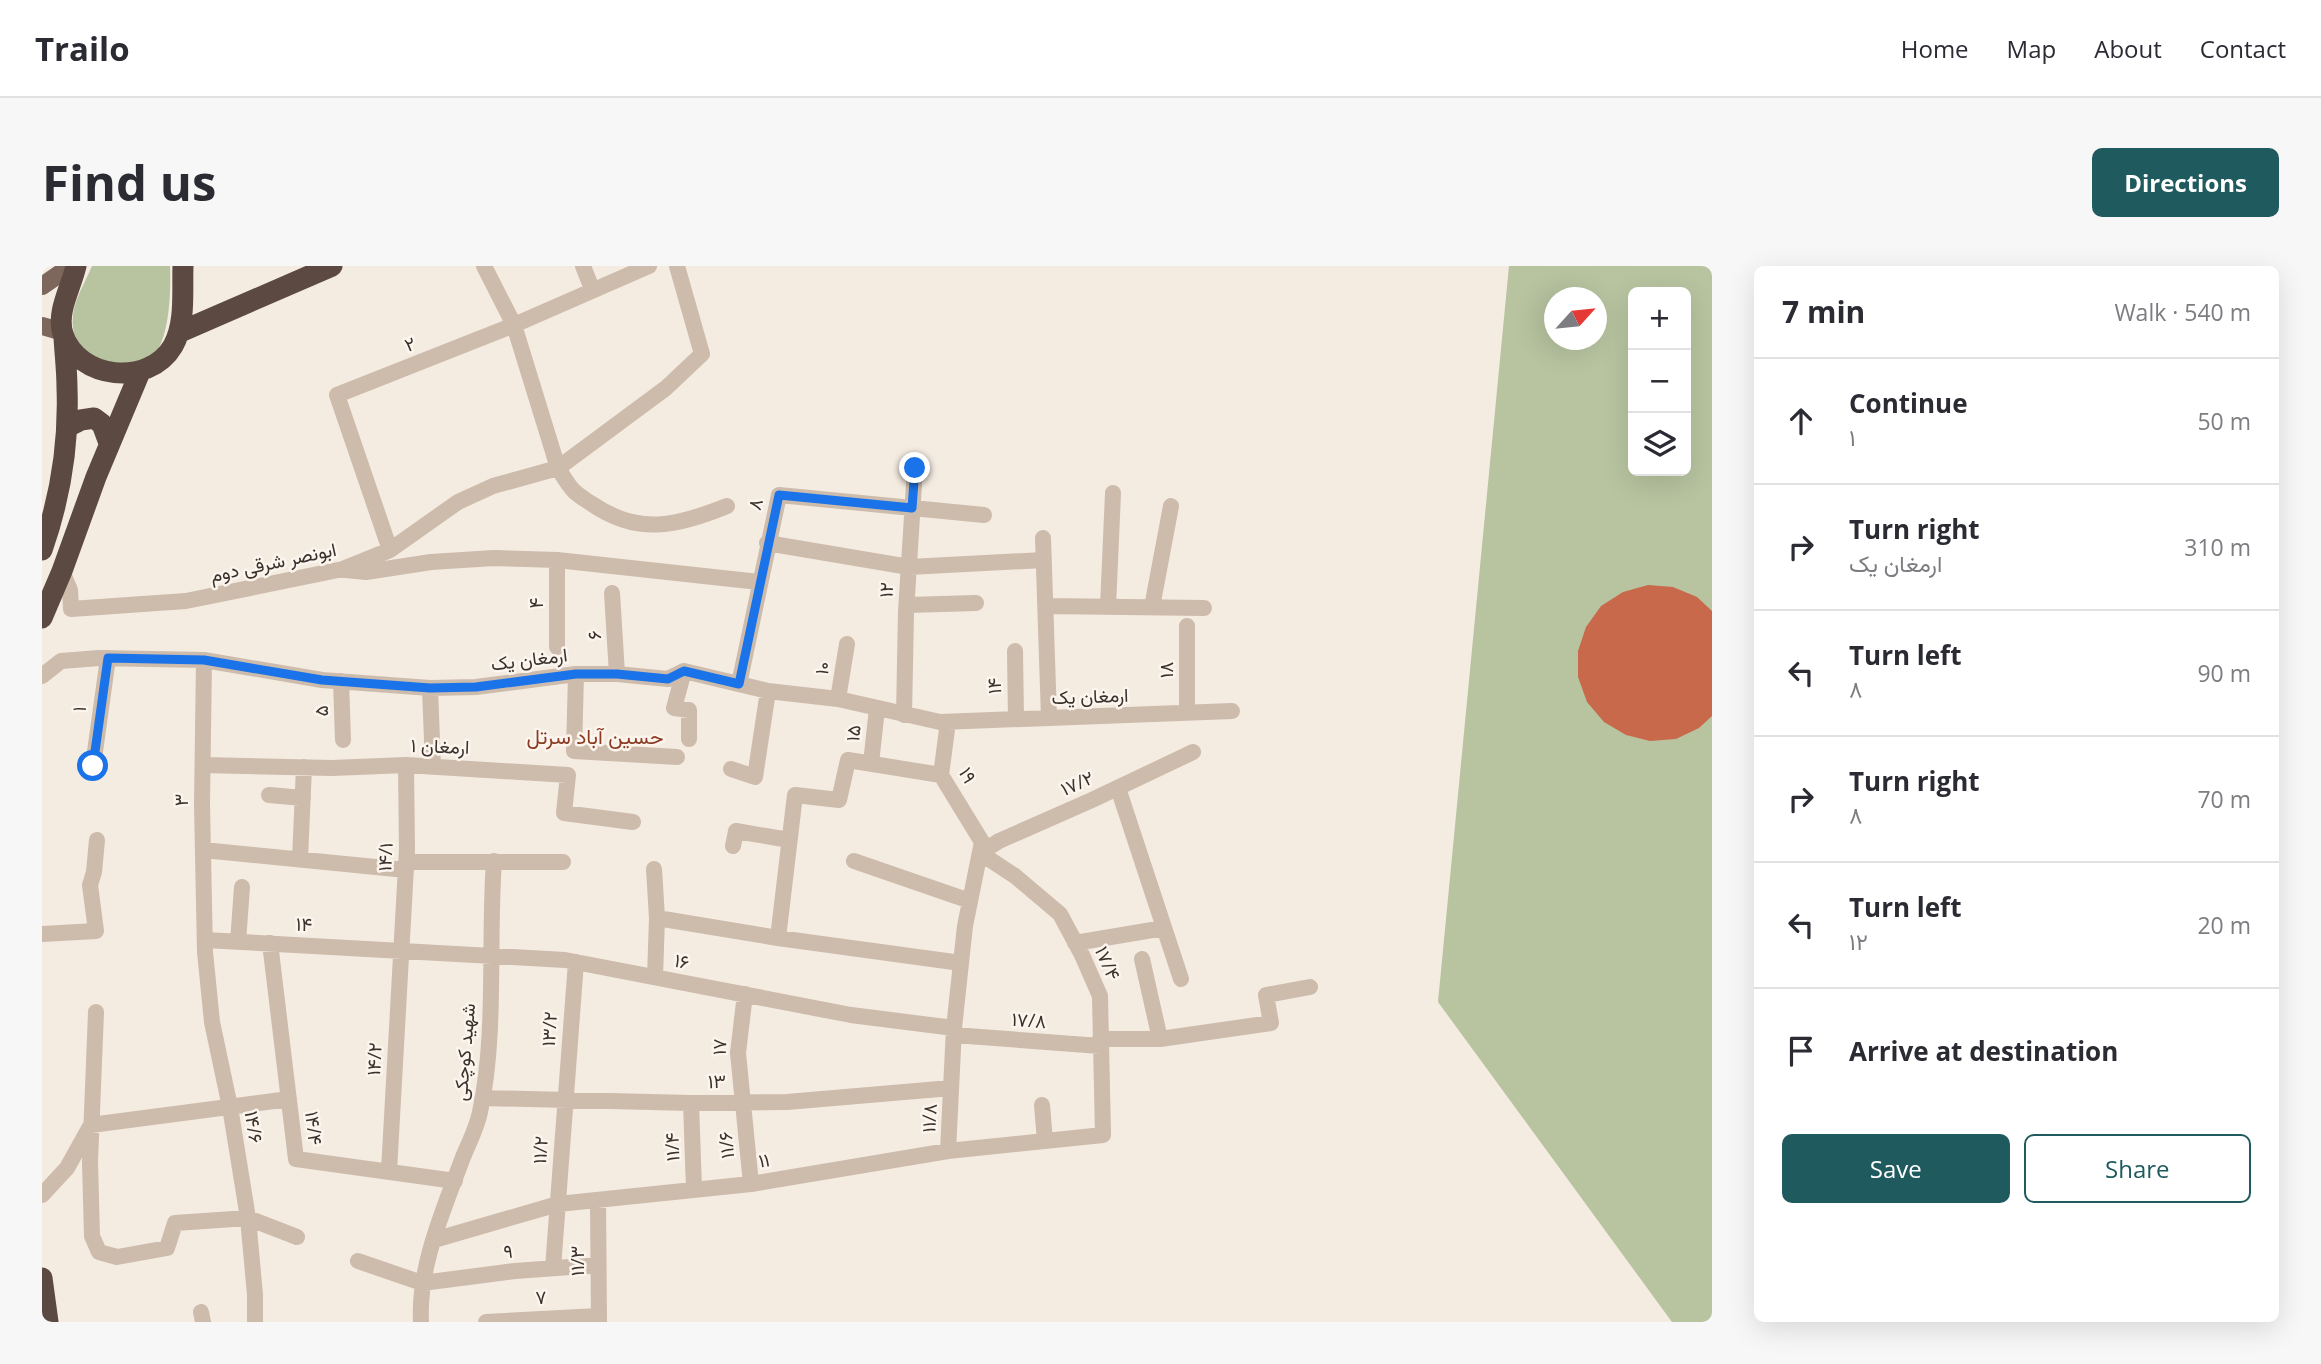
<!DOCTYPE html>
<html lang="en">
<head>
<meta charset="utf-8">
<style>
	:root { --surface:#fff; --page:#f7f7f7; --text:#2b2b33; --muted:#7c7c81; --line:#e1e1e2; --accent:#1f5a5e }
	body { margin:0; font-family:"Open Sans",Vazirmatn,sans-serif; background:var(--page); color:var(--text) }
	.controls { position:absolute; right:21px; top:21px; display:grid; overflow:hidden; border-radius:10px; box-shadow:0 7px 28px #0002 }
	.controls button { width:63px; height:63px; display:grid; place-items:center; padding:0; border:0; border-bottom:2px solid var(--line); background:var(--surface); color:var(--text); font:35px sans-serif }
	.compass { position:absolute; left:1502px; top:21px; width:63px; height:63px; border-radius:50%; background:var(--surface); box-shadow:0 7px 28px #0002; rotate:63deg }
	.stop { position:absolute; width:21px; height:21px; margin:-16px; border:5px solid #1a73e8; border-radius:50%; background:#fff }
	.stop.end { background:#1a73e8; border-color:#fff; box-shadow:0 2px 7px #0008 }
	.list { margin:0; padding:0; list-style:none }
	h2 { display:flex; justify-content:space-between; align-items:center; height:91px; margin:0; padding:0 28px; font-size:30px }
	h2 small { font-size:23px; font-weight:400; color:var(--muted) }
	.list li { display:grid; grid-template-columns:46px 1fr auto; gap:21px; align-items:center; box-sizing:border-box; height:126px; padding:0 28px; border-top:2px solid var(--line) }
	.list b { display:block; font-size:26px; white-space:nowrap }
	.list p { margin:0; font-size:23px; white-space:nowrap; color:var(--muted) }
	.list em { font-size:23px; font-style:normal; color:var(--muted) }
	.actions { display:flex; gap:14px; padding:21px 28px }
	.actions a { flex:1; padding:16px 0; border:2px solid var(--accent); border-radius:10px; text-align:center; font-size:24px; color:var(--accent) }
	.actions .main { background:var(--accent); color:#fff }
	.icon { flex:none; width:38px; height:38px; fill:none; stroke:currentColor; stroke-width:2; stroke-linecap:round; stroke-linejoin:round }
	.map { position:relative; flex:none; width:1670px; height:1056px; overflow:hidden; border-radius:10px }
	header { display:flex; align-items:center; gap:42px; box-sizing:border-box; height:98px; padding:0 35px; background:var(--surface); border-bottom:2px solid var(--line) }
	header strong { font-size:33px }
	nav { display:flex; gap:38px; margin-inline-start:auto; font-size:24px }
	.intro { display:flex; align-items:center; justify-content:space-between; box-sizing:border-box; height:168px; padding:0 42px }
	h1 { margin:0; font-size:49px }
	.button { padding:18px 32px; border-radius:10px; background:var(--accent); color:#fff; font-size:24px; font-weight:700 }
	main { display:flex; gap:42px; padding:0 42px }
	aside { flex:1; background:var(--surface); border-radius:10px; box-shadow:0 7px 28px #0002 }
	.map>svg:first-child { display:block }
	.green { fill:#b8c4a0; fill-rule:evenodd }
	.building { fill:#c8694b }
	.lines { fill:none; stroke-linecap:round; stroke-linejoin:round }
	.minor { stroke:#cdbbac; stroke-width:16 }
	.major { stroke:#7d675c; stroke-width:18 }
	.highway { stroke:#5c4a42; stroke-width:21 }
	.route { stroke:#1a73e8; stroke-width:9 }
	.labels { text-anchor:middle; stroke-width:5; stroke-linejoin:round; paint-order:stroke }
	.street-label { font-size:19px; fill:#3b302b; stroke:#fbf5ee }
	.neighbourhood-label { font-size:21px; fill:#8c3b22; stroke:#fbf5ee }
</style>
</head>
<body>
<header>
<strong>Trailo</strong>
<nav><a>Home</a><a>Map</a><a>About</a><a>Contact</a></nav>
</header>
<div class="intro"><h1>Find us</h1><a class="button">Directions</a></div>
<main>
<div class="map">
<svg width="1670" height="1056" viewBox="0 0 1670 1056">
	<rect width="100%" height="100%" fill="#f4ebe1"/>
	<path class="green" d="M50 0H128C129 23 128 71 112 89 101 100 69 102 56 95 45 89 32 74 31 61 28 40 42 19 50 0Z
		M1467 0H1670V1056H1630L1396 736ZM1591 26H1644V205H1591ZM1512 32H1554V74H1512Z"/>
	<path class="building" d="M1606 319 1631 321 1655 331 1670 345V450L1657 462 1634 473 1608 475 1584 469 1562 456 1545 436 1536 411V385L1544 361 1559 340 1581 326Z"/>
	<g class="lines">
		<path class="minor" d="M442 0 472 59 516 202 624 122 660 88 635 0
			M541 0 550 23
			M1001 272 1007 452
			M725 277 867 301 1002 294
			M348 284 295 129 472 59 607 0
			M304 304 324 306 389 296 452 292 515 294 717 316
			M20 305 28 324 29 343 144 335 301 303 348 284 416 236 451 220 516 202C521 210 526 219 532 225 537 230 544 234 550 238 597 270 635 260 685 240
			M570 327 575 408
			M865 339 934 337
			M1004 340 1162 342
			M1066 341 1071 227
			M1110 341 1129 240
			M515 381V294
			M973 385 974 453
			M162 394 160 539 163 686 170 756 188 841 206 952 213 1029V1056
			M642 405 632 442 647 444V473
			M534 408 532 485 635 491
			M0 410 19 395 57 392 162 394 280 414 388 422 434 421 534 408H575L626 413 642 405 726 425 796 433 898 456 1190 445
			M299 415 301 474
			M697 418 737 229 942 249
			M388 422 391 501
			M796 433 805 378
			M1145 447V360
			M862 449 864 346 873 202
			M829 497 835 443
			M161 499 290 502 364 499 526 509 522 547 591 556
			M51 500 66 392
			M689 503 713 511 726 425
			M1076 522 1139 713
			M227 529 261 532
			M691 580 694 565 747 574
			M161 584 364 604
			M258 593 262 501
			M812 595 928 635
			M365 596H521
			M612 603 615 652 613 711
			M615 652 736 672 919 697
			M0 668 54 665 48 619 52 606 55 574
			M736 672 753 529 797 534 806 494 899 509
			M163 674 523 694 809 749 912 762
			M196 676 200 621
			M228 677 254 893 413 915
			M1033 677 1122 662
			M1100 693 1118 773
			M703 728 696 787 709 918
			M54 746 48 896 50 970 57 986 75 991 125 982 133 957 206 952 255 971
			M912 769 1058 780
			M1058 773H1118L1229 757 1224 729 1268 721
			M440 832 649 837 745 836 909 822
			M649 837 652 923
			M1000 839 1003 875
			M906 885 912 762 923 660 940 576 899 509 906 456
			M347 905 365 583 364 499
			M0 929 25 902 49 859 247 833
			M556 934 557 1056
			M392 974 516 938 709 918 906 885 1061 869 1058 730 1040 689 1018 648 973 610 938 587 957 575 1050 534 1151 486
			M316 995 380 1017 473 1005 556 999
			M511 1002 534 696
			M159 1046 161 1056
			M379 1056C376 1000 402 943 421 891 427 877 435 861 438 846 455 767 446 676 452 595
			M444 1056 556 1050"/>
		<path class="major" d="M0 20 29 0
			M0 60 21 66"/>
		<path class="highway" d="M34 0C29 22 14 46 21 68 36 114 107 121 131 80 144 57 140 25 141 0
			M138 66 290 0
			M25 161 39 154 52 152 60 158 67 177
			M0 284C18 233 27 176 25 122 25 105 23 89 22 72
			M0 352 20 305 54 211 98 106
			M0 1012 6 1056"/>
	</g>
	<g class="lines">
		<path class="route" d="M51 500 66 392 162 394 280 414 388 422 434 421 534 408H575L626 413 642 405 697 418 737 229 870 242 873 202"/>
	</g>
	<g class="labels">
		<g class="street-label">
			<text transform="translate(368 78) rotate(-21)" y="7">۲</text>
			<text transform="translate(713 238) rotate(-75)" y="7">۸</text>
			<text transform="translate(231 296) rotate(-12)" y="7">ابونصر شرقی دوم</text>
			<text transform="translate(844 324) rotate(-87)" y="7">۱۲</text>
			<text transform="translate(494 337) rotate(-90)" y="7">۴</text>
			<text transform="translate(552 369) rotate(-93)" y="7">۶</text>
			<text transform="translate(487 393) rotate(-7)" y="7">ارمغان یک</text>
			<text transform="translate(780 402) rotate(-80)" y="7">۱۰</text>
			<text transform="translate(1124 404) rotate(-90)" y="7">۱۸</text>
			<text transform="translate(952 420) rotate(-91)" y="7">۱۴</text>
			<text transform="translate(1048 430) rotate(-2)" y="7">ارمغان یک</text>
			<text transform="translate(37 443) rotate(-83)" y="7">۱</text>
			<text transform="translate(279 445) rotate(-92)" y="7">۵</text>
			<text transform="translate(811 467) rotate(-83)" y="7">۱۵</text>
			<text transform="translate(398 480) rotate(2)" y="7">ارمغان ۱</text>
			<text transform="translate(926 509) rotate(60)" y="7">۱۹</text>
			<text transform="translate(1035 517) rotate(-24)" y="7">۱۷/۲</text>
			<text transform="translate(139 534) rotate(-90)" y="7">۳</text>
			<text transform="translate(343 591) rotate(-87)" y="7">۱۴/۱</text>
			<text transform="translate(262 658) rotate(3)" y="7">۱۴</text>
			<text transform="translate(640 695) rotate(11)" y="7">۱۶</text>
			<text transform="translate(1066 697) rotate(66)" y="7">۱۷/۴</text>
			<text transform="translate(987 754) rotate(4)" y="7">۱۷/۸</text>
			<text transform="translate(507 763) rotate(-86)" y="7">۱۳/۲</text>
			<text transform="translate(677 781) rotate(-88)" y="7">۱۷</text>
			<text transform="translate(422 786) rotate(-85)" y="7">شهید کوچکی</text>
			<text transform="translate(332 793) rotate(-87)" y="7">۱۴/۲</text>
			<text transform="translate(675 815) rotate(-1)" y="7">۱۳</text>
			<text transform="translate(887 852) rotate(-87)" y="7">۱۱/۸</text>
			<text transform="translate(212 861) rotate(81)" y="7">۱۴/۶</text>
			<text transform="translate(272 862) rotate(83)" y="7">۱۴/۴</text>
			<text transform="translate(684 879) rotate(-95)" y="7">۱۱/۶</text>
			<text transform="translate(630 881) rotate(-92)" y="7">۱۱/۴</text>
			<text transform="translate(498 884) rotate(-86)" y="7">۱۱/۲</text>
			<text transform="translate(722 894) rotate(-9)" y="7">۱۱</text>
			<text transform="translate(466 985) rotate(-6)" y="7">۹</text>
			<text transform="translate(535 995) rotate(-90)" y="7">۱۱/۳</text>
			<text transform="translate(499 1031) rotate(-3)" y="7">۷</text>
		</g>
		<g class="neighbourhood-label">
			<text x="553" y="478">حسین آباد سرتل</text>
		</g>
	</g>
</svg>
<div class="controls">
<button>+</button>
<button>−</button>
<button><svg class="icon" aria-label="layers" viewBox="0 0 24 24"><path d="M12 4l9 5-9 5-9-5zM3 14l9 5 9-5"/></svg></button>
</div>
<svg class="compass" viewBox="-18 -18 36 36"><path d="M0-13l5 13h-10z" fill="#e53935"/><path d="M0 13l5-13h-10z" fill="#7c7c81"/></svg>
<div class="stop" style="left:51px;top:500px"></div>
<div class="stop end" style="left:873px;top:202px"></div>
</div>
<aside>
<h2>7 min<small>Walk · 540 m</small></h2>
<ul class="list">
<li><svg class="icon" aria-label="ahead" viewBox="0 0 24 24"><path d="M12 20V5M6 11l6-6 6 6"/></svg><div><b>Continue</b><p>۱</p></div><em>50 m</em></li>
<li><svg class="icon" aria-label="right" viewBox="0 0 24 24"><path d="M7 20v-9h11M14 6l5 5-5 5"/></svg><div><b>Turn right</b><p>ارمغان یک</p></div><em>310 m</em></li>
<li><svg class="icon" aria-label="left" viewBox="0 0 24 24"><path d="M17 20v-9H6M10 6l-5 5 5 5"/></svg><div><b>Turn left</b><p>۸</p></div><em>90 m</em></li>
<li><svg class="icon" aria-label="right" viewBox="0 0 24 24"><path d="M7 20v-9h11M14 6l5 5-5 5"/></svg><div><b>Turn right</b><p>۸</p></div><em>70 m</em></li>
<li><svg class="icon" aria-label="left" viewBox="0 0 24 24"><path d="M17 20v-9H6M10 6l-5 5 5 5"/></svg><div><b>Turn left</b><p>۱۲</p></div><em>20 m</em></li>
<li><svg class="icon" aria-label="arrive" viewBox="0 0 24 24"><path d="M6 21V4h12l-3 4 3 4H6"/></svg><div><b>Arrive at destination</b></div></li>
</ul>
<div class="actions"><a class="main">Save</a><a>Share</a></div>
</aside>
</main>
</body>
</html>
